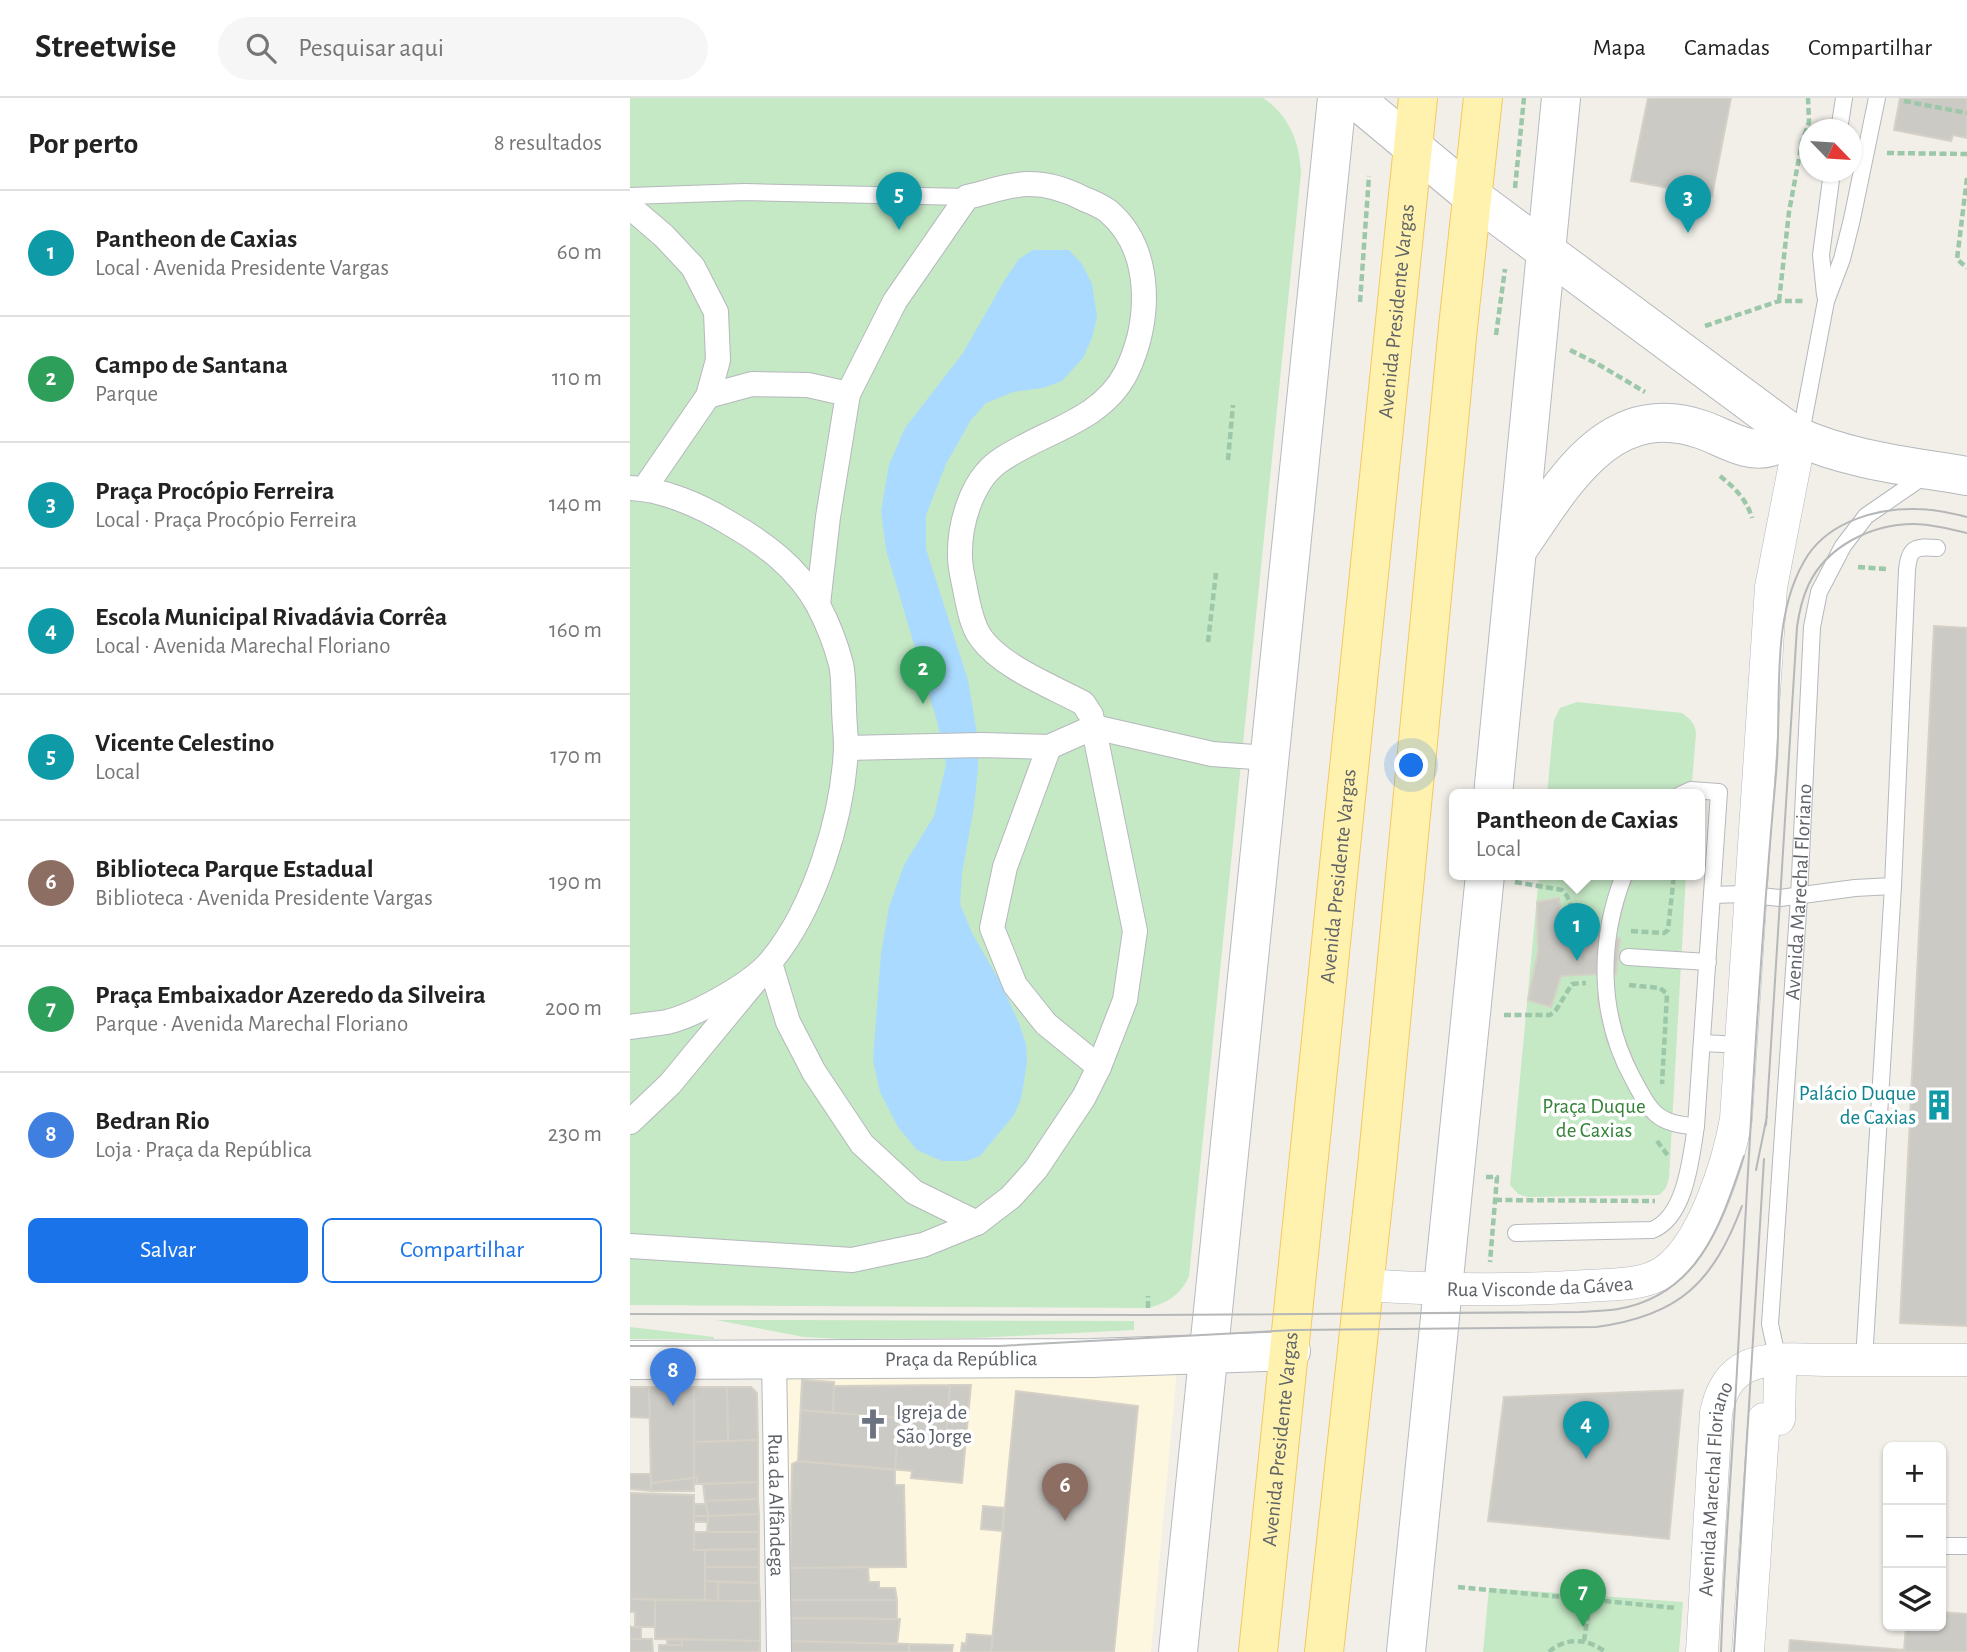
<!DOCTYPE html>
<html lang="pt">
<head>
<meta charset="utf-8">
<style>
	:root { --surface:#fff; --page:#f6f6f6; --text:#222; --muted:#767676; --line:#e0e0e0; --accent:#1a73e8 }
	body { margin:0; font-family:"Alegreya Sans",sans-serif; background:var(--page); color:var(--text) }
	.controls { position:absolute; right:21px; bottom:21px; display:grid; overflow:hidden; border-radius:10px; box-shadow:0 2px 5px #0004 }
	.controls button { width:63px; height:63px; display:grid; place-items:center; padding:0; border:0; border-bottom:2px solid var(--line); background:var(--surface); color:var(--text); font:35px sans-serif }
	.compass { position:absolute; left:1169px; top:21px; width:63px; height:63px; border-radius:50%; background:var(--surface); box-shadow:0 2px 5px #0004; rotate:115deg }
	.you { position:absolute; left:782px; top:668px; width:24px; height:24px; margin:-18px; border:5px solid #fff; border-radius:50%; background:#1a73e8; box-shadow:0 0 0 10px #1a73e833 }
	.badge { display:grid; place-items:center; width:46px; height:46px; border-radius:50%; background:var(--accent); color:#fff; font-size:23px; font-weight:700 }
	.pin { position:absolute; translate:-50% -58px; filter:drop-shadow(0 2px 4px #0008) }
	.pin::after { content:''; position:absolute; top:37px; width:24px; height:21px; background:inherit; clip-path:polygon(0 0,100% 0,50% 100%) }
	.popup { position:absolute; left:819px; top:691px; width:256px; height:91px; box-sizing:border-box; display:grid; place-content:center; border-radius:10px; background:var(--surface); filter:drop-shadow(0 2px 5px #0005); font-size:23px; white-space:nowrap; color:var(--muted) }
	.popup b { font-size:26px; color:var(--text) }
	.popup::after { content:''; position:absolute; left:50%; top:100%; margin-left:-14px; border:14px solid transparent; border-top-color:var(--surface) }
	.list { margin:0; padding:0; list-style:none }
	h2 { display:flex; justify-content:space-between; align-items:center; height:91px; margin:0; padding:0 28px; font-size:30px }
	h2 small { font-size:23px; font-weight:400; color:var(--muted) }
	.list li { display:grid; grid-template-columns:46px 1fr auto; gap:21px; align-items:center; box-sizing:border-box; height:126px; padding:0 28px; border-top:2px solid var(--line) }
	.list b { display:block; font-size:26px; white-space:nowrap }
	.list p { margin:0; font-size:23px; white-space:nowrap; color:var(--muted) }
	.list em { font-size:23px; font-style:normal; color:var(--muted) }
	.actions { display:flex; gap:14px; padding:21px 28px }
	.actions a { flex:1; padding:16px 0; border:2px solid var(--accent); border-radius:10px; text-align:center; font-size:24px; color:var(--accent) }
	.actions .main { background:var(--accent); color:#fff }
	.icon { flex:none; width:38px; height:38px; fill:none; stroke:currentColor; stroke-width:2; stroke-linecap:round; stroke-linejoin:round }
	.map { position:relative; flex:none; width:1337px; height:1554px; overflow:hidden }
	header { display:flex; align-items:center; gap:42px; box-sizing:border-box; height:98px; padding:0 35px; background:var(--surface); border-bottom:2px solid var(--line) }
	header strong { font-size:33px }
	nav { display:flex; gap:38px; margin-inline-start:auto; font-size:24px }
	.search { width:490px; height:63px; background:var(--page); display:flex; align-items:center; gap:18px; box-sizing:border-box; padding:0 24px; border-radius:38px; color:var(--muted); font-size:26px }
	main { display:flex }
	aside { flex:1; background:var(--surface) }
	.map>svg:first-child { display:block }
	.commercial { fill:#fef7e0 }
	.green { fill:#c5e8c5 }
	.water { fill:#aadaff }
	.building { fill:#cccac5; stroke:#d6d1c6; stroke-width:2 }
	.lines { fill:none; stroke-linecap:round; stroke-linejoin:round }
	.service-casing { stroke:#b5b8bc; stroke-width:18 }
	.pedestrian-casing { stroke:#b5b8bc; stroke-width:26 }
	.minor-casing { stroke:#b5b8bc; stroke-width:33 }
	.tertiary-casing { stroke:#b5b8bc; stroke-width:40 }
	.secondary-casing { stroke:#b6babf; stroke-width:40 }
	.primary-casing { stroke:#f2c960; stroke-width:40 }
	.path { stroke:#9cc7a9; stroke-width:4.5; stroke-dasharray:7 3.5; stroke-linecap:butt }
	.service { stroke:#fff; stroke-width:16 }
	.pedestrian { stroke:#fff; stroke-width:24 }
	.minor { stroke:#fff; stroke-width:32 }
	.tertiary { stroke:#fff; stroke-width:38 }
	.secondary { stroke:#fff; stroke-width:38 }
	.primary { stroke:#fff2af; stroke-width:38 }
	.tram { stroke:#b6b7b8; stroke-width:2 }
	.labels { text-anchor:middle; stroke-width:7; stroke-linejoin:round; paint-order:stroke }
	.street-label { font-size:21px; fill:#5f6368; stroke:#fff }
	.culture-label { font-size:21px; fill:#0d838f; stroke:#fff; text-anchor:end }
	.park-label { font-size:21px; fill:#348238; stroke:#fff }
	.worship-label { font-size:21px; fill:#5b616d; stroke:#fff; text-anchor:start }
</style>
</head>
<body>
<header>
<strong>Streetwise</strong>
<div class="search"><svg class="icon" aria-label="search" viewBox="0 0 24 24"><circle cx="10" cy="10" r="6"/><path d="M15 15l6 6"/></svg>Pesquisar aqui</div>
<nav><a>Mapa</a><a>Camadas</a><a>Compartilhar</a></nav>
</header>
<main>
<aside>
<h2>Por perto<small>8 resultados</small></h2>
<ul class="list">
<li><span class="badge" style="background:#0f9aa8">1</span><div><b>Pantheon de Caxias</b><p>Local · Avenida Presidente Vargas</p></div><em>60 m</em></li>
<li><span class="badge" style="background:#2e9e5b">2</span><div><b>Campo de Santana</b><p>Parque</p></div><em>110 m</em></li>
<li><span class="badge" style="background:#0f9aa8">3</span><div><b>Praça Procópio Ferreira</b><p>Local · Praça Procópio Ferreira</p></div><em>140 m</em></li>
<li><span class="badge" style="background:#0f9aa8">4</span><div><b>Escola Municipal Rivadávia Corrêa</b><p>Local · Avenida Marechal Floriano</p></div><em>160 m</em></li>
<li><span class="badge" style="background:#0f9aa8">5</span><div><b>Vicente Celestino</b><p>Local</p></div><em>170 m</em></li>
<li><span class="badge" style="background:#8d6e63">6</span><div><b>Biblioteca Parque Estadual</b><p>Biblioteca · Avenida Presidente Vargas</p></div><em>190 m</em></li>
<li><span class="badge" style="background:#2e9e5b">7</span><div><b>Praça Embaixador Azeredo da Silveira</b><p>Parque · Avenida Marechal Floriano</p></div><em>200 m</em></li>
<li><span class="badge" style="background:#3f7fe0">8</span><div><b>Bedran Rio</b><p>Loja · Praça da República</p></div><em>230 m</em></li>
</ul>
<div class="actions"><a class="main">Salvar</a><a>Compartilhar</a></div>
</aside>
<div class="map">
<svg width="1337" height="1554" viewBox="0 0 1337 1554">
	<rect width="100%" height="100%" fill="#f1efe8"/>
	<path class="commercial" d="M157 1275 545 1276 546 1283 521 1554H156L155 1283Z"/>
	<path class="green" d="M0 0H633C659 17 670 45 671 75L559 1178C551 1197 537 1205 518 1210L0 1207Z
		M947 604 1052 615C1060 621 1065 625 1066 635L1061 697H917L924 622 930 610Z
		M909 777H1056L1039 1080 1036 1090 1029 1097 898 1099 888 1096 880 1087Z
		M86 1222 504 1223V1232L345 1240 212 1241 174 1239Z
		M0 1229 84 1239V1241H0Z
		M859 1490 1053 1504 1049 1554H853Z"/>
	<path class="water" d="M403 152H439L452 166 462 186 467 219 462 240 453 260 432 283 413 290 383 294 356 305 341 322 316 366 296 417V451L338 582 347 636 348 670 344 709 332 775 330 806 342 835 370 884 389 925 396 946 397 965 391 1001 384 1017 350 1058 336 1063H312L287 1052 268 1029 250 994 243 962 251 856 259 809 274 767 304 718 316 667 308 627 256 452 251 413 259 367 275 330 333 255 374 183 389 161Z"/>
	<path class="building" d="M1018 0H1101L1082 98 1001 83Z
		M1270 0H1337V40L1323 37 1321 43 1264 32Z
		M1304 528 1337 530V1228L1270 1225Z
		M987 777H1005L997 792 985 840H990L986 876H983L984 900 994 939 1008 974 1028 1009 1016 1018 977 943 968 902V876L931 878 921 909 898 902 908 854 907 804 929 800 933 830 971 836 973 818Z
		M172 1282 204 1284V1288L320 1287 316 1339 336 1341 332 1385 281 1380 282 1373 168 1363Z
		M172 1282 204 1284 203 1315 171 1312Z
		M320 1287H341L336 1341 316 1339Z
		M0 1289H19L20 1320 0 1319Z
		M19 1289H64V1380L21 1385Z
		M64 1289H97L98 1343 64 1344Z
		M97 1289H121L127 1295 128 1342 98 1343Z
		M1053 1292 1039 1441 858 1423 874 1299Z
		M386 1293 508 1308 484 1554H361Z
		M171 1312 269 1320 265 1372 168 1363Z
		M128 1342V1384L67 1386V1379L64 1380V1344Z
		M128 1342V1384L64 1386V1344Z
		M168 1363 265 1372V1387H274L276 1469 160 1470 162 1366Z
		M0 1376H21V1393L0 1391Z
		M64 1380V1393H21V1385Z
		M128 1384V1401L75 1403 73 1386Z
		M0 1395 64 1397V1452H75V1502L0 1501Z
		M128 1401 129 1416 78 1418 75 1403Z
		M64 1406H76L78 1418H64Z
		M353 1408 374 1410 372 1433 351 1431Z
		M129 1416V1434H77L78 1418Z
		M64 1418H78V1424H64Z
		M64 1434H129V1451L64 1452Z
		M129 1451V1469H75V1452Z
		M75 1469H129V1485L75 1483Z
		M238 1469 239 1484H249V1490H265L267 1502H160V1470Z
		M75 1483 88 1484V1503L75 1502Z
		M88 1484 129 1485 130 1503H88Z
		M0 1501 25 1502V1529H5V1514H0Z
		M25 1502 130 1503V1543L25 1541Z
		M160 1502H267V1521L160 1520Z
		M1311 1514 1337 1516V1554H1159L1160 1542 1274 1552 1276 1528H1311Z
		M160 1520 270 1521 267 1546 161 1543Z
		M0 1527V1529H11V1541H0Z
		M337 1536 363 1538 361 1554H331L332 1545 336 1546Z
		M0 1541H22L23 1554H0Z
		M37 1541H52V1547H37Z
		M52 1541 130 1543V1554H29V1547H52Z
		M161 1543 279 1546V1554H161Z
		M279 1546 323 1547 322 1554H279Z"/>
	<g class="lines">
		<g class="service-casing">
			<g id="service">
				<path d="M1209 32 1214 0"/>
				<path d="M0 98 115 94 337 99"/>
				<path d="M1195 197 1191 157 1202 74"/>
				<path d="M1170 340 1196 203 1212 161 1222 121 1247 0"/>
				<path d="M994 777C968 844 968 917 1003 981 1020 1013 1027 1027 1066 1028"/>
				<path d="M1082 797 1113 796 1150 800 1225 790 1263 788"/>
				<path d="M998 859 1078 864"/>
				<path d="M1072 945 1112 947"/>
				<path d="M886 1135 1022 1132C1056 1119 1061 1059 1066 1028L1089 694 1061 692 1050 697"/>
				<path d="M1234 1262 1263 788 1277 472C1279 450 1285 448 1307 450"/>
				<path id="s1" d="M1148 1263 1140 1226 1169 799 1182 529 1189 494 1213 448 1236 418 1297 376"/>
				<path d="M1311 1448H1337"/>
			</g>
		</g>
		<g class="pedestrian-casing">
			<g id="pedestrian">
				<path d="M0 109 34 138 63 169 86 214 88 262 78 298 14 391"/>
				<path d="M78 298 122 286 178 287 218 296"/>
				<path d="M0 390C33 391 71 408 99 425 134 445 168 470 188 507 197 524 206 547 211 566 214 579 213 595 214 608 214 622 216 636 216 650 213 718 185 810 141 863 122 886 66 917 37 924 25 926 12 927 0 929"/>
				<path d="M419 649 375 769 362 830 385 887 416 926 469 969"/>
				<path d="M216 650 351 647 419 649 464 629 582 656 639 660"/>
				<path d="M0 1024 40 986 140 865 158 924 184 974 232 1046 284 1094 347 1125"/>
				<path d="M0 1148 222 1162 293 1147 347 1125 381 1099 406 1071 454 999 469 969 495 902 505 833 461 617 453 605C421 588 372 569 351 540 342 528 339 510 336 496 334 484 330 471 330 459 329 427 341 384 368 364 411 333 470 325 496 275 521 225 524 152 478 113 471 108 462 104 454 101 437 92 418 86 399 86 379 86 356 95 337 99L265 203 218 296 198 419 188 506"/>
				<path id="s2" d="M144 1262 149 1554"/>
			</g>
		</g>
		<g class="minor-casing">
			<g id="minor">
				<path id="s3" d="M733 1187C809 1192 882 1193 957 1188 982 1186 1014 1188 1035 1173 1073 1146 1098 1066 1106 1021L1141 489 1170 340"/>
				<path id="s4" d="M1072 1554 1086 1315C1090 1295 1098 1277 1118 1268 1141 1258 1173 1262 1198 1262 1244 1262 1291 1262 1337 1262"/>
				<path d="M1118 1554 1134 1321H1149L1150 1278 1148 1263"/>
			</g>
		</g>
		<g class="tertiary-casing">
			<g id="tertiary">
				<path d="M724 0 843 99 1164 337C1218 362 1278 368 1337 378"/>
				<path id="s5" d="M0 1262 462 1260 661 1253"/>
			</g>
		</g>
		<g class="secondary-casing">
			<path id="secondary" d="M888 451C933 386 979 299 1073 332 1093 339 1117 356 1140 349 1148 346 1156 341 1164 337
				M863 697 931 0
				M548 1554 707 0
				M776 1554 855 777"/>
		</g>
		<g class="primary-casing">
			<g id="primary">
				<path id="s6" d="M628 1554 788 0"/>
				<path d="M694 1554 747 1069 828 229 853 0"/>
			</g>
		</g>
		<path class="path" d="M1274 3 1337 15
			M1257 55 1337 56
			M1337 80 1327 161 1337 170
			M885 90 894 0
			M1149 203 1159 114 1172 44 1179 24 1178 0
			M730 204 739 78
			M1075 228 1149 203H1174
			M866 237 875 171
			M940 252 966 265 1015 294
			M598 362 603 307
			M1090 378C1104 389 1117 402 1122 420
			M1228 469 1256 471
			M578 544 586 475
			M885 784 932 792 937 798 946 821 960 827
			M1001 833 1034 835 1038 832 1044 777
			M999 887 1030 890 1037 896 1032 986
			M874 917H920L926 912 942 886 956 885
			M1027 1043 1039 1059
			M856 1079H867L860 1164
			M865 1102 1025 1103
			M518 1210V1198
			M828 1489 1046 1510
			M954 1543 960 1502
			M919 1554C935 1539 958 1540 975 1554"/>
		<use href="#service" class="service"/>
		<use href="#pedestrian" class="pedestrian"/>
		<use href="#minor" class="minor"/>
		<use href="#tertiary" class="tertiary"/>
		<use href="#secondary" class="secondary"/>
		<use href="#primary" class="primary"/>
		<path class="tram" d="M1136 1027 1167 529C1169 515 1172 501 1178 488 1196 448 1242 426 1284 426 1301 426 1320 431 1337 435
			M1126 1072 1137 1018
			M0 1216 518 1217 950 1214C962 1213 975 1213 988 1211 1069 1197 1091 1126 1114 1058
			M0 1248H369L663 1232 966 1229C1049 1218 1083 1185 1112 1108
			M1091 1554C1094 1460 1102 1366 1107 1272 1118 1073 1128 875 1146 676 1153 606 1138 518 1178 457 1201 423 1248 410 1286 411 1303 411 1321 415 1337 419
			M1104 1554 1134 1061"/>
	</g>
	<defs>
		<g id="building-bare" transform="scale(2.415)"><path d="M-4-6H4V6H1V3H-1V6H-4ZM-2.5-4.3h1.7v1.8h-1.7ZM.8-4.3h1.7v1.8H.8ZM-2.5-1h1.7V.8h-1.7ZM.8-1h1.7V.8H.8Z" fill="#0f9aa8" stroke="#fff" stroke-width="2.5" paint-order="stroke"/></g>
		<g id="church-bare" transform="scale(2.415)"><path d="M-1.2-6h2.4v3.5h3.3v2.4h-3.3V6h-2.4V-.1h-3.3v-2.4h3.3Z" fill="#6b7280" stroke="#fff" stroke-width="2.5" paint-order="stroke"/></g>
	</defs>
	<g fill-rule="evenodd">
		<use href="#building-bare" x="1309" y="1007"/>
		<use href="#church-bare" x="243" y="1326"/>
	</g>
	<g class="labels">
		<g class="street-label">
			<text dy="7" stroke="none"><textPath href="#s6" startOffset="1348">Avenida Presidente Vargas</textPath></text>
			<text dy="7" stroke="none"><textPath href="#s6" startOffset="780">Avenida Presidente Vargas</textPath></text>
			<text dy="7" stroke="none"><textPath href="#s1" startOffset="471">Avenida Marechal Floriano</textPath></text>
			<text dy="7" stroke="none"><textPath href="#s3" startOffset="177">Rua Visconde da Gávea</textPath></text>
			<text dy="7" stroke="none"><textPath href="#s5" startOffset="331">Praça da República</textPath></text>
			<text dy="7" stroke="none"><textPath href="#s6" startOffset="214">Avenida Presidente Vargas</textPath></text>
			<text dy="7" stroke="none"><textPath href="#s4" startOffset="164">Avenida Marechal Floriano</textPath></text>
			<text dy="7" stroke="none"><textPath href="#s2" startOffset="145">Rua da Alfândega</textPath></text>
		</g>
		<g class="culture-label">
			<text x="1286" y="1002">Palácio Duque<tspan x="1286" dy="24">de Caxias</tspan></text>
		</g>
		<g class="park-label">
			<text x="964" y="1015">Praça Duque<tspan x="964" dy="24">de Caxias</tspan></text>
		</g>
		<g class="worship-label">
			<text x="266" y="1321">Igreja de<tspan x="266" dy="24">São Jorge</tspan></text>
		</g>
	</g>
</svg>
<div class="controls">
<button>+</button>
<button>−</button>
<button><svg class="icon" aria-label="layers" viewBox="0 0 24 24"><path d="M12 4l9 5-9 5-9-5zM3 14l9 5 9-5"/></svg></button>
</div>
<svg class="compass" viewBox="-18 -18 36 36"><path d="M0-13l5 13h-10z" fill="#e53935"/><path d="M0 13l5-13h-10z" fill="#767676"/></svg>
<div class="you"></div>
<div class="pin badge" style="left:947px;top:863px;background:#0f9aa8">1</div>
<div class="popup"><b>Pantheon de Caxias</b>Local</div>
<div class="pin badge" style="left:293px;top:606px;background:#2e9e5b">2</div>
<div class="pin badge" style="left:1058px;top:135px;background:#0f9aa8">3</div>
<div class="pin badge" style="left:956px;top:1361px;background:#0f9aa8">4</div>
<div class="pin badge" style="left:269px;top:132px;background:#0f9aa8">5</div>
<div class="pin badge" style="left:435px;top:1423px;background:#8d6e63">6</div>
<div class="pin badge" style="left:953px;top:1529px;background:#2e9e5b">7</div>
<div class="pin badge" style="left:43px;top:1308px;background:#3f7fe0">8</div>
</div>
</main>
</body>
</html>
